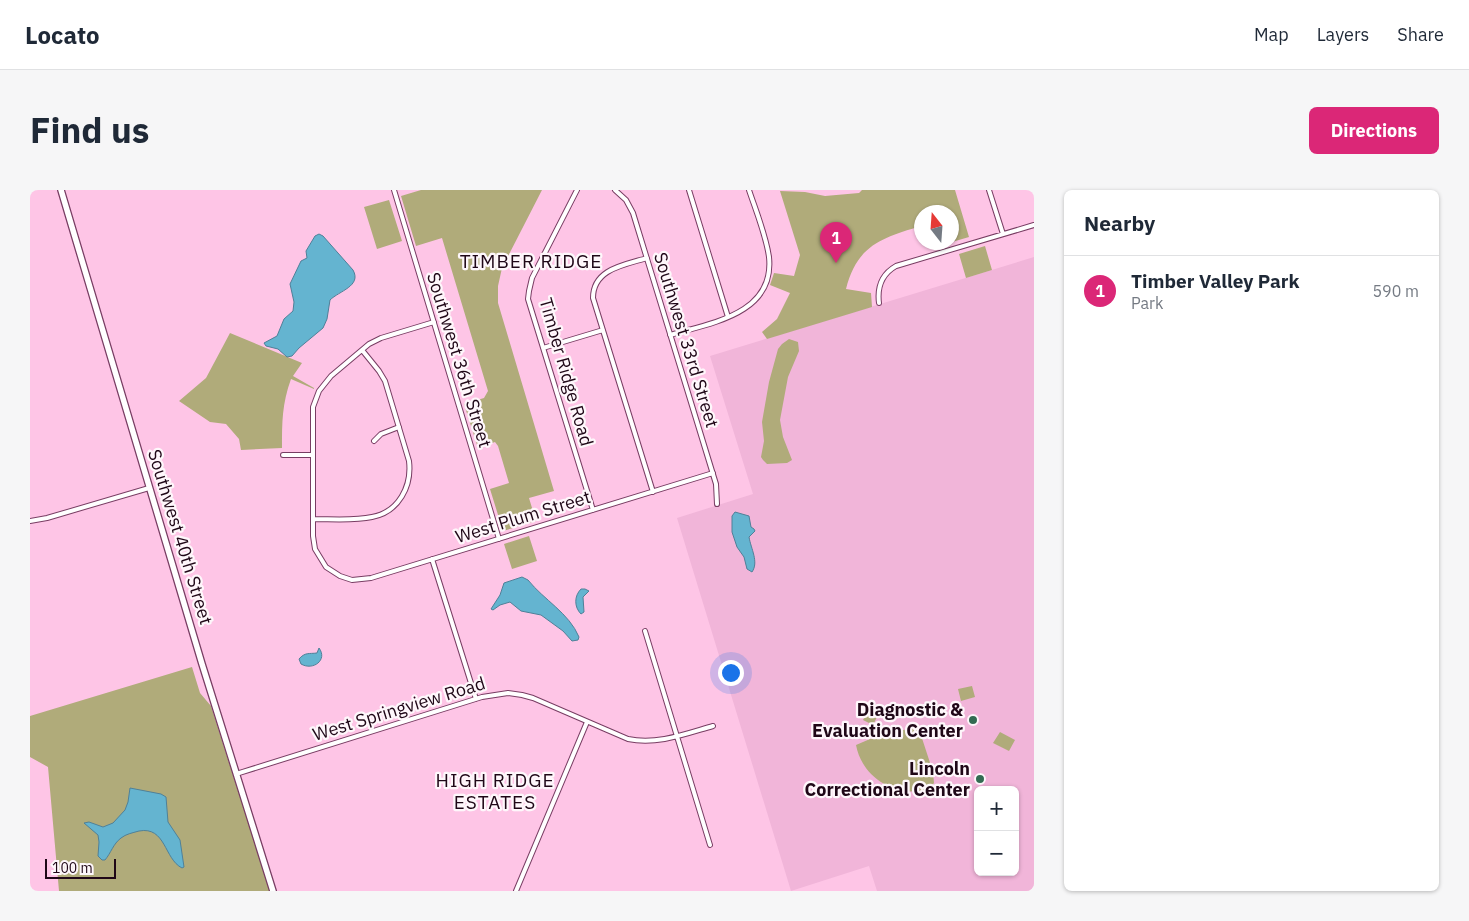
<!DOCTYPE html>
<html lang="en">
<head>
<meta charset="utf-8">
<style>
	:root { --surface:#fff; --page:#f6f6f7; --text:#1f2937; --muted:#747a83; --line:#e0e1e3; --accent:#db2777 }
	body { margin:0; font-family:"IBM Plex Sans",sans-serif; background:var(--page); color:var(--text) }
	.controls { position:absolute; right:15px; bottom:15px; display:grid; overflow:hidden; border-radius:8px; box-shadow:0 1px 4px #0004 }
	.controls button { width:45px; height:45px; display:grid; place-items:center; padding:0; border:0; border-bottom:1px solid var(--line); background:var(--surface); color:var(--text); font:25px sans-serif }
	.compass { position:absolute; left:884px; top:15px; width:45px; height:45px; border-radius:50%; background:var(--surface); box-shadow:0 1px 4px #0004; rotate:343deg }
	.scale { position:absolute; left:15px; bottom:12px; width:71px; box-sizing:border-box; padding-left:5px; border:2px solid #1f0717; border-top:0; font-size:14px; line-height:18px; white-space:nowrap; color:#1f0717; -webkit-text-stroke:4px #fef7fb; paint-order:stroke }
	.you { position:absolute; left:700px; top:482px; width:18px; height:18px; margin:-12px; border:4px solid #fff; border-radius:50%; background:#1a73e8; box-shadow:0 0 0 8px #1a73e833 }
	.badge { display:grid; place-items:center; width:32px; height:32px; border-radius:50%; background:var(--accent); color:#fff; font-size:16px; font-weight:700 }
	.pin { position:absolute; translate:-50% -41px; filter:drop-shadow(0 1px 2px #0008) }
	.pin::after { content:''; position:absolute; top:26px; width:18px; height:15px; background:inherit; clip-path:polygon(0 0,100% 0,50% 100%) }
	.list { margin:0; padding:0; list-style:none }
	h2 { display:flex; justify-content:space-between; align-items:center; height:65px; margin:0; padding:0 20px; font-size:21px }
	h2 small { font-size:16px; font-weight:400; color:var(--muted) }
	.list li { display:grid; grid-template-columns:32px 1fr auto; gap:15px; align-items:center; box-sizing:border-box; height:70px; padding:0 20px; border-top:1px solid var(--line) }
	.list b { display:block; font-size:19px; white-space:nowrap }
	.list p { margin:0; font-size:16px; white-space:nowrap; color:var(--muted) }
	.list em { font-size:16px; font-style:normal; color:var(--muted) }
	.map { position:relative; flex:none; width:1004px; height:701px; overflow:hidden; border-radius:8px }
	header { display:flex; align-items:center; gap:30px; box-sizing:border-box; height:70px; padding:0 25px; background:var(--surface); border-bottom:1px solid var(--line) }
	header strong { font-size:24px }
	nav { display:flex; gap:28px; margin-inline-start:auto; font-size:18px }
	.intro { display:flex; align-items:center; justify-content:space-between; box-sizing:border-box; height:120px; padding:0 30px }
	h1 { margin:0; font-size:35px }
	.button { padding:12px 22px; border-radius:8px; background:var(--accent); color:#fff; font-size:18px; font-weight:700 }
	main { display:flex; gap:30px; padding:0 30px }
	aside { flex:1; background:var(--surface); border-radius:8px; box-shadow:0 1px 4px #0004 }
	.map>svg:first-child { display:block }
	.built { fill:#f1b5d9; fill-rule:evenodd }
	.green { fill:#b0ab7a }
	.water { fill:#64b4d0; stroke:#4f8098 }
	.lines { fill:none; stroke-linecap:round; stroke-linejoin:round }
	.minor-casing { stroke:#783d63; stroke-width:6 }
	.secondary-casing { stroke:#783d63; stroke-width:8 }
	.minor { stroke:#fff; stroke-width:4 }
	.secondary { stroke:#fff; stroke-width:5.5 }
	.poi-dot { fill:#336b52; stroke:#fef7fb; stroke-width:2 }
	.labels { text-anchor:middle; stroke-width:4.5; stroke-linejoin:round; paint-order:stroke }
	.street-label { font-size:18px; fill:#1f0717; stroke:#fef7fb }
	.poi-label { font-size:18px; font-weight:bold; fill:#1f0717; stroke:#fef7fb; text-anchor:end }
	.neighbourhood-label { font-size:19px; letter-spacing:1px; fill:#1f0717; stroke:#fef7fb }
</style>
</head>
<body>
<header>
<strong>Locato</strong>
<nav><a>Map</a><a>Layers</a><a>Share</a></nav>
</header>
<div class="intro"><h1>Find us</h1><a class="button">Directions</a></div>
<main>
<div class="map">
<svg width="1004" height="701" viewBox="0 0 1004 701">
	<rect width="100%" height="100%" fill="#fec5e6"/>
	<path class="built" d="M1004 67V701H847L839 676 761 701 647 328 723 304 680 166ZM948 600H985V682H948Z"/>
	<path class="green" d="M391 0H512L472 78 468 96V113L524 301 499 308 506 331 473 341 460 299 479 293 468 256 465 252 448 258 434 214 454 208 458 201 412 48 386 56 371 6Z
		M832 0H925L939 47 922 52V22H892L891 36C852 48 827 55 816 99L841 103 842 117 737 149 732 142 747 129 760 103 740 95 744 83 764 86 770 65 750 1 775 2 795 6 829 3Z
		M359 10 372 51 347 59 334 17Z
		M955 56 962 80 936 88 929 64Z
		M200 143 272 173 263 186 284 198V199L261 189C252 214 252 232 252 258L211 260 209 249 196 234 180 232 149 211 176 188Z
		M759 149 768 152 769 161 758 187 750 230 753 247 762 270 757 273 737 274 733 270 731 267 734 251 732 232 739 192 748 159 752 154Z
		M499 346 507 371 482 379 474 354Z
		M162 477 170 503 181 516 240 701H29L18 577 0 567V526Z
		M942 496 945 507 931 511 928 499Z
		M840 516 850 521 843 535 833 530Z
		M885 537 889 539 903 582 904 593 899 599C867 609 832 588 826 555L840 549Z
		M970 542 985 550 979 561 963 553Z"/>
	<path class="water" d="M289 44 293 46 323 80C332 96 309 101 300 110L297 129 293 138 269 158 262 166 257 167 248 159 236 156 234 153 247 146 254 129 263 121 264 112 260 94 271 71 277 68 276 61 285 46Z
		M705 322 719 326 721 337 724 339 725 341 719 347C721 359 729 372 722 382L717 379 714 367 707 357 702 342V326Z
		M492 387 498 390C514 410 539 423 549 447L548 450 542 451 533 441 511 425 491 421 480 412 470 415 463 420 461 419 470 405 474 393Z
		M551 399H555L559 401 553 407 554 422 551 424C544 417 544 406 551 399Z
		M289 458C298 470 283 481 271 474L269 469C275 462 279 464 287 463Z
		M100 598 131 604 136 607 138 632 150 650 154 677 152 678C134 669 136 636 109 641 102 643 96 644 91 648 83 654 81 663 75 670H72L68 666 69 652 68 645 54 633 59 632 73 637 83 633 95 620 98 612Z"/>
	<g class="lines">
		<g class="minor-casing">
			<path id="minor" d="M364 0 469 349
				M547 0 502 88 499 101 498 109 563 320
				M585 0 596 10 603 23 686 294 687 314
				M659 0 698 127
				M959 0 973 44
				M617 68C594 75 563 79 563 108L623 302
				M849 113C847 97 852 84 866 76L1004 35
				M404 132 351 148 339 154 301 186 289 201 283 217V346L285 359 296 377 310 386 322 390 341 388 683 283
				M640 145C681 133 745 124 739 67 736 45 726 21 719 0
				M513 158 573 140
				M344 251 351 244 369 237
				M253 265H282
				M283 329C302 329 324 331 342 327 369 322 382 296 379 271L355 191 349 181 332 160
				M0 331 17 328 119 298
				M402 369 446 509
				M615 441 680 655
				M206 584 452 507 478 503 492 505 503 508 598 549C627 555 655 544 683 536
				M486 701 557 532"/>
		</g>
		<g class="secondary-casing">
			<path id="secondary" d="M31 0 172 474 243 701"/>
		</g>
		<use href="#minor" class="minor"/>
		<use href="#secondary" class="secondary"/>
	</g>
	<g class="poi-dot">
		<circle cx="943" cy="530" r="5"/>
		<circle cx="950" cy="589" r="5"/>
	</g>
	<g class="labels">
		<g class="street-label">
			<text transform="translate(656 150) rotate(73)" y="6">Southwest 33rd Street</text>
			<text transform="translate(429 170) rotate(73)" y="6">Southwest 36th Street</text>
			<text transform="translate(536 182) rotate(74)" y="6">Timber Ridge Road</text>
			<text transform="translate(493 327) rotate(-17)" y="6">West Plum Street</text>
			<text transform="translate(150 347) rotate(73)" y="6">Southwest 40th Street</text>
			<text transform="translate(369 519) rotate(-17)" y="6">West Springview Road</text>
		</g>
		<g class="poi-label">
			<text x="933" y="526">Diagnostic &amp;<tspan x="933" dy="21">Evaluation Center</tspan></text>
			<text x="940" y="585">Lincoln<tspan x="940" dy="21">Correctional Center</tspan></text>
		</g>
		<g class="neighbourhood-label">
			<text x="501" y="78">TIMBER RIDGE</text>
			<text x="465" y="597">HIGH RIDGE<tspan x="465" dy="22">ESTATES</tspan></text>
		</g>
	</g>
</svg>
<div class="controls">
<button>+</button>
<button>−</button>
</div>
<svg class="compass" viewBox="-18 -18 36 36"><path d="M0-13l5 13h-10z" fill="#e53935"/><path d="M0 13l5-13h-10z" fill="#747a83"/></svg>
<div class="scale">100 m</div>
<div class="you"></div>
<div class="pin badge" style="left:806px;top:73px">1</div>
</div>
<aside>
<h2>Nearby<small></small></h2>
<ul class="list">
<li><span class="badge">1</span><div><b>Timber Valley Park</b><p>Park</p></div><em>590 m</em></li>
</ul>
</aside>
</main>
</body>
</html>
